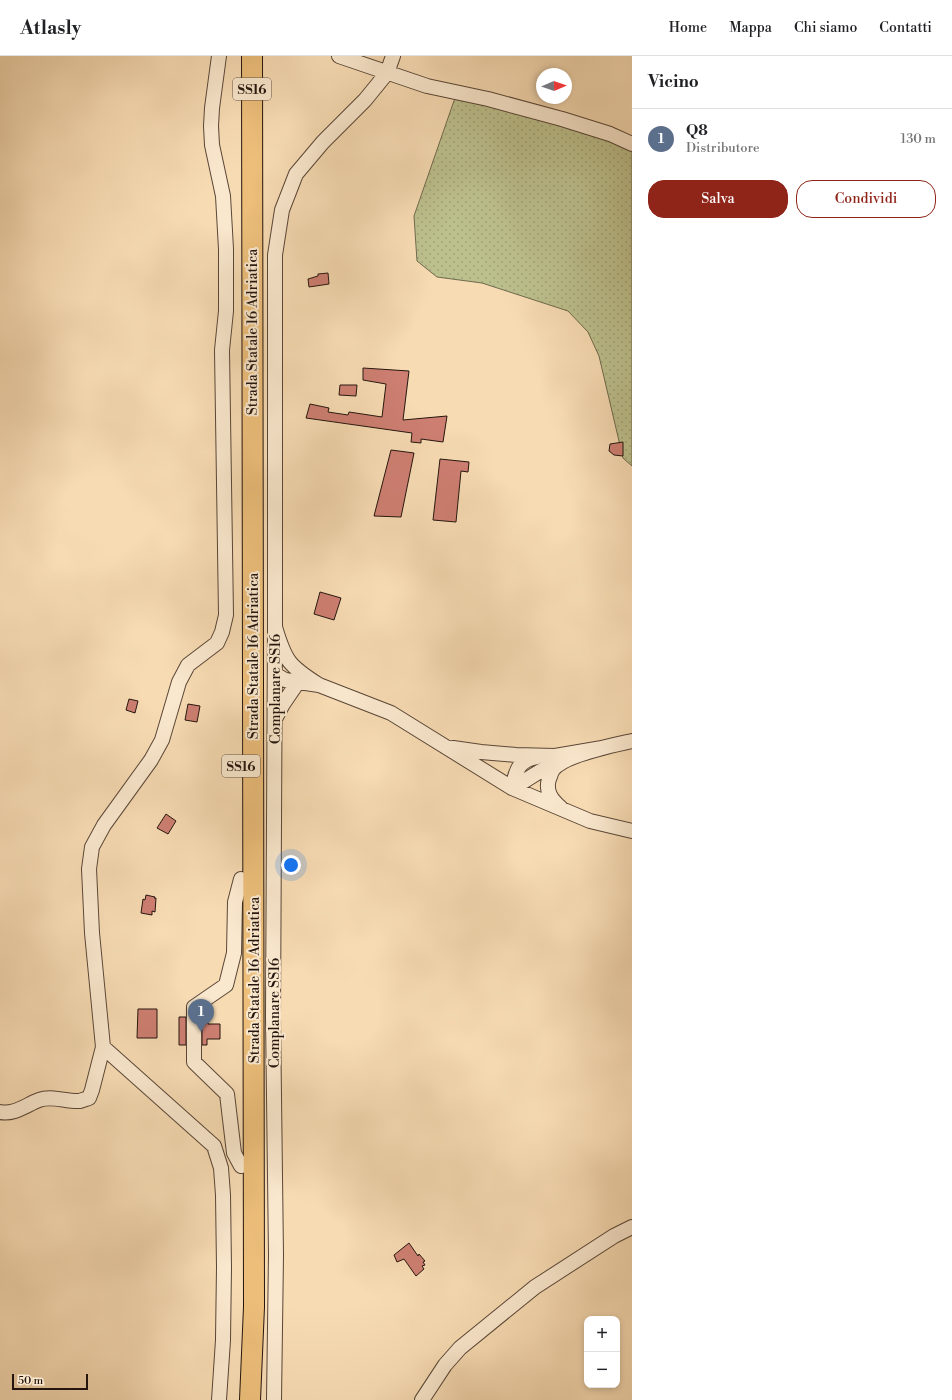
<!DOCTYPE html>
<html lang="it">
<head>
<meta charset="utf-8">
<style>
	:root { --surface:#fff; --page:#f6f6f6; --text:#202124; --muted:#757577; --line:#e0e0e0; --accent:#8f2418 }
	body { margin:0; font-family:"Libre Bodoni",serif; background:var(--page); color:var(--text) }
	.controls { position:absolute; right:12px; bottom:12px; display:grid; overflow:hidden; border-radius:8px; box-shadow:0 2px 6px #0003 }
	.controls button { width:36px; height:36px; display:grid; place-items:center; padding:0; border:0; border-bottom:1px solid var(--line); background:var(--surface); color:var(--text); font:20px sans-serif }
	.compass { position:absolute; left:536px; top:12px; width:36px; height:36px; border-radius:50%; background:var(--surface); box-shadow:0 2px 6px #0003; rotate:88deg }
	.scale { position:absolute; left:12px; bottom:10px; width:76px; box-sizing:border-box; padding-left:4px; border:2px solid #24150e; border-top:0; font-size:11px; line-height:14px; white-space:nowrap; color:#24150e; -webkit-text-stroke:3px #fae8ce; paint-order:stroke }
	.you { position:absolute; left:291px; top:809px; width:14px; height:14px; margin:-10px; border:3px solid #fff; border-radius:50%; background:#1a73e8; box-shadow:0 0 0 6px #1a73e833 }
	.badge { display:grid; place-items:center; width:26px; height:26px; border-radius:50%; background:var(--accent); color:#fff; font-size:13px; font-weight:700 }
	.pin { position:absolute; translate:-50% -33px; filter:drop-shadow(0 1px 2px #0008) }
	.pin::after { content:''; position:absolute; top:21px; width:14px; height:12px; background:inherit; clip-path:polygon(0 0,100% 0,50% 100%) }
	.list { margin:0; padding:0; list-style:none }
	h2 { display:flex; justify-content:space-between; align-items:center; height:52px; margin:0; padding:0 16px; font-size:17px }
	h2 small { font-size:13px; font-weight:400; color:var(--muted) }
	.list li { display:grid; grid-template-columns:26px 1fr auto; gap:12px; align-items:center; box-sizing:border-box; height:60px; padding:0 16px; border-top:1px solid var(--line) }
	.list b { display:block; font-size:15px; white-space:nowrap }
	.list p { margin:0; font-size:13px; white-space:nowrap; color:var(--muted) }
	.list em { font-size:13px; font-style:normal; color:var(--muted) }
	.actions { display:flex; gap:8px; padding:12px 16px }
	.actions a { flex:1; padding:9px 0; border:1px solid var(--accent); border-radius:16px; text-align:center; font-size:14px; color:var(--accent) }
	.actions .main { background:var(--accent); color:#fff }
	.map { position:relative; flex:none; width:632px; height:1344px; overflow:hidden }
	header { display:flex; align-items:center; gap:24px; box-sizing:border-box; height:56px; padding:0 20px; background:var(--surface); border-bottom:1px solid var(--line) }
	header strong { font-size:19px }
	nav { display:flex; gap:22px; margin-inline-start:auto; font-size:14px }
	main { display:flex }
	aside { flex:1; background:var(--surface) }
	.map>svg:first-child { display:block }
	.grass { fill:url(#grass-dots); stroke:#706a4e }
	.building { fill:#ce7f72; stroke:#24150e }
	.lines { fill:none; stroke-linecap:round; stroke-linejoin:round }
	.minor-casing { stroke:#594637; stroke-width:16 }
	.highway-casing { stroke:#24150e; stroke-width:22 }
	.minor { stroke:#fae8ce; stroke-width:14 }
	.highway { stroke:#ecbe7a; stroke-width:20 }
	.labels { text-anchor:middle; stroke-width:4; stroke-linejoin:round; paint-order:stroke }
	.shield { fill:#fae8ce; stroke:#645448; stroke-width:1 }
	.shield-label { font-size:13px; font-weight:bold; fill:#24150e }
	.street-label { font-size:14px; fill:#24150e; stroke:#fae8ce }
</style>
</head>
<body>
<header>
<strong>Atlasly</strong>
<nav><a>Home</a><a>Mappa</a><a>Chi siamo</a><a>Contatti</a></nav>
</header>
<main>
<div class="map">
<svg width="632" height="1344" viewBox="0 0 632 1344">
	<defs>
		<pattern id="grass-dots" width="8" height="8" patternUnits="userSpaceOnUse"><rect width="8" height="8" fill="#bcc08d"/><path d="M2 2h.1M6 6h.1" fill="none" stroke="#a1a478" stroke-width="1.8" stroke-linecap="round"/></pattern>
	</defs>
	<rect width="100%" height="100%" fill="#f7dbb3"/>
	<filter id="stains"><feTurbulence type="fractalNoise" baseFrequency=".005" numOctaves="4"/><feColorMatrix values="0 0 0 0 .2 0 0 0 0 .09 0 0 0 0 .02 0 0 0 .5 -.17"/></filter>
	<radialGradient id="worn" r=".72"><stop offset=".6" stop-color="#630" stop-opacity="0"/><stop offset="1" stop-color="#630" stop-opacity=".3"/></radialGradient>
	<path class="grass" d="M456 39 594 77 632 92V410L623 402 599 300 588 276 568 255 482 227 437 221 417 205 414 160Z"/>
	<path class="building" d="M328 217 329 228 309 231 308 223 318 220V218Z
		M363 312 409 315 403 364 447 360 443 386 421 383V387L411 386 412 377 306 362 310 348 329 352 328 356 348 359 349 356 382 361 386 328 363 324Z
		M340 329H357L356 340 339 339Z
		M623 386V400L614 399 609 395 610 388Z
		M391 394 414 397 401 461 374 460Z
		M440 403 469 406 468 416 461 415 456 466 433 464Z
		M320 536 341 542 334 564 314 558Z
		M129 643 138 645 135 657 126 654Z
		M188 648 200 650 197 666 185 664Z
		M166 758 176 765 168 778 157 772Z
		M146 839 155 841 154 842H156L155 856 152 855V859L141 857 143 843 145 844Z
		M138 953H157V982H137Z
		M179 961H186V989H179Z
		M202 961H208V968H220V983H207V989H202Z
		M409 1187 418 1200 419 1198 425 1205 423 1206 425 1209 422 1210 424 1213 416 1220 404 1203 397 1206 394 1199Z"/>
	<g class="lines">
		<g class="minor-casing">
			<path id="minor" d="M339 0 427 30 488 43 562 63 610 78 632 88
				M275 618 285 624 319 629 391 657 512 732 590 765 632 775
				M319 629C289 610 285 605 275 571V199L282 154 296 118 323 86 365 44 387 17 393 0
				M276 661 283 648 298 626
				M453 692 481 696 516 699 555 700 602 692
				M512 732C529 724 540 712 559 707
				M512 732C516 715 518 704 537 701
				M561 752C552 744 545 736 549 723 550 721 551 717 552 715 562 699 614 689 632 685
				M241 823 235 846 234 897 226 929 194 951V1006L227 1038 234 1097 241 1110
				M0 1056C14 1059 26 1049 39 1044 52 1039 66 1046 80 1045 82 1044 86 1043 89 1042L92 1034 103 991
				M219 1344 223 1284 224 1211 223 1139 221 1112 214 1090 103 991 92 877 89 813 92 791 104 769 151 704 162 684 179 626 188 609 217 587 222 576 226 559 222 294 226 255V193L223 140 212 89 211 70 212 52 219 0
				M274 1344 276 1199 273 961 275 571
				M422 1344 445 1309 460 1292 535 1231 614 1180 632 1171"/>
		</g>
		<g class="highway-casing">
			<path id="highway" d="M250 1344 254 1251 252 0"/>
		</g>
		<use href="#minor" class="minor"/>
		<use href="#highway" class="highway"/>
	</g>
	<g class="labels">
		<g class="shield">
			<rect x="233" y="22" width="38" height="22" rx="3"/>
			<rect x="222" y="699" width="38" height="22" rx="3"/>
		</g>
		<g class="shield-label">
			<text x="252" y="38">SS16</text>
			<text x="241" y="715">SS16</text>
		</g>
		<g class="street-label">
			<text transform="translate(252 276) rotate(-90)" y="5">Strada Statale 16 Adriatica</text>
			<text transform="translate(253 600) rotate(-90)" y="5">Strada Statale 16 Adriatica</text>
			<text transform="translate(275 633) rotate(-90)" y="5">Complanare SS16</text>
			<text transform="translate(254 924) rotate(-90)" y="5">Strada Statale 16 Adriatica</text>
			<text transform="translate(274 957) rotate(-90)" y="5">Complanare SS16</text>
		</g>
	</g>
	<rect width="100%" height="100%" filter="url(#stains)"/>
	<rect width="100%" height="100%" fill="url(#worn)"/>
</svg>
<div class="controls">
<button>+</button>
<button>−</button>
</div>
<svg class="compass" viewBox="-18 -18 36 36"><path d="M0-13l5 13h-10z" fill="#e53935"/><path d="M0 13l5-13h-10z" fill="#757577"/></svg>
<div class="scale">50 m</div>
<div class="you"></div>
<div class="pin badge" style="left:201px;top:976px;background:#5c6f8a">1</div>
</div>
<aside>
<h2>Vicino<small></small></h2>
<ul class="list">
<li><span class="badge" style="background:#5c6f8a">1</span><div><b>Q8</b><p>Distributore</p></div><em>130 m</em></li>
</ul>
<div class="actions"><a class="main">Salva</a><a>Condividi</a></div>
</aside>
</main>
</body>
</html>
